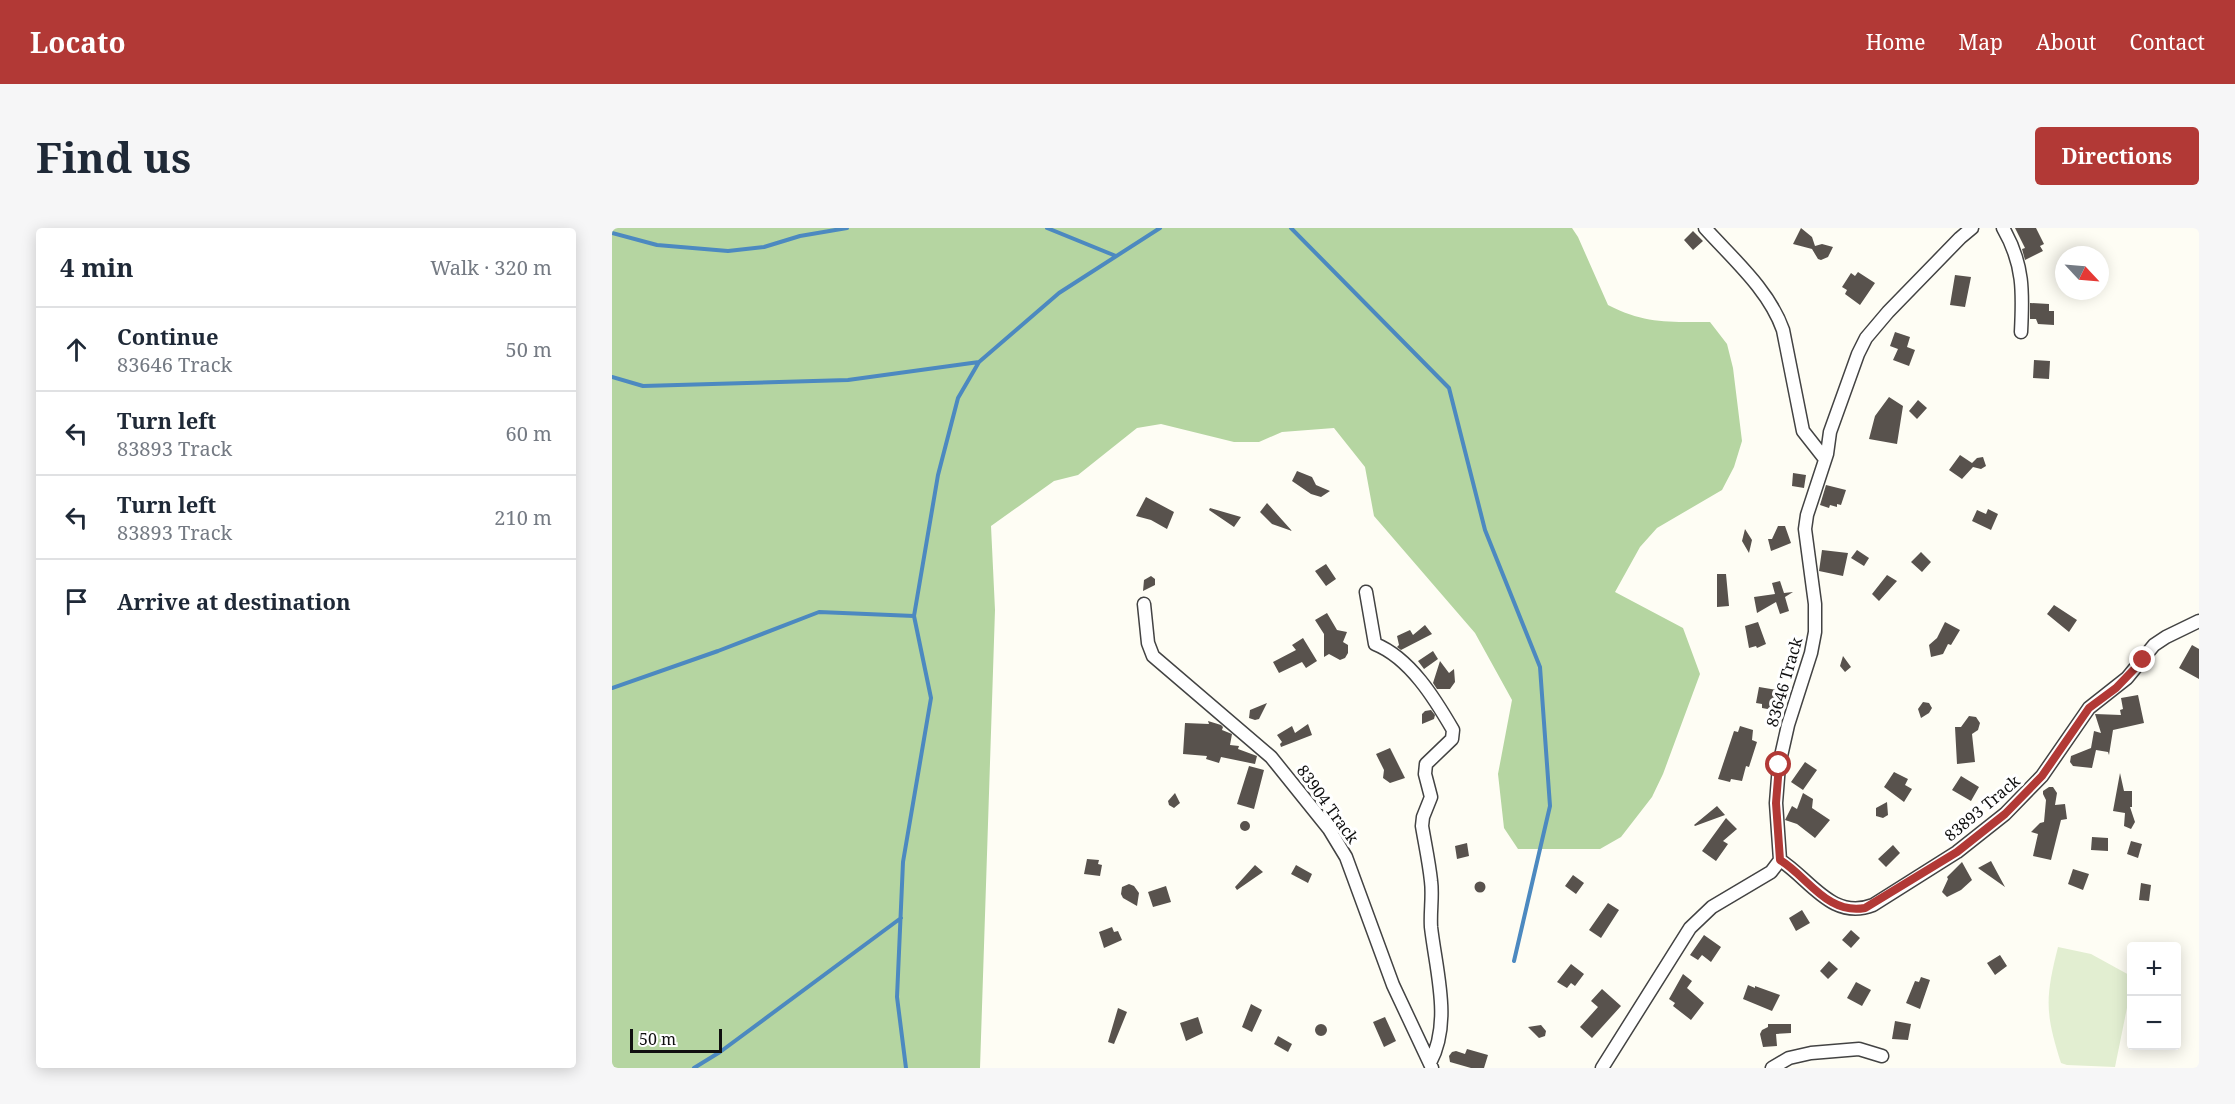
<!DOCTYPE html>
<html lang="en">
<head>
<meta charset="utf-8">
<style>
	:root { --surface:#fff; --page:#f6f6f7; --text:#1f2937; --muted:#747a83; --line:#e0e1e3; --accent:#b23936 }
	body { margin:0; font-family:"Noto Serif",serif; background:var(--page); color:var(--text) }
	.controls { position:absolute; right:18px; bottom:18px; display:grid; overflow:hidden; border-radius:6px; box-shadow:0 3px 15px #0003 }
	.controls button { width:54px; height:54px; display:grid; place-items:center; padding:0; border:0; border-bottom:2px solid var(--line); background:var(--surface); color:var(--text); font:30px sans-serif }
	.compass { position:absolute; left:1443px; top:18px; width:54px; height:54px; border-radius:50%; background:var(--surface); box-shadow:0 3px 15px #0003; rotate:116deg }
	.scale { position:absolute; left:18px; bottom:15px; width:92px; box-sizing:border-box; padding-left:6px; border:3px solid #101010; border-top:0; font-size:16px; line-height:21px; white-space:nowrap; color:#101010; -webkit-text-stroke:4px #fff; paint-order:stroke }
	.stop { position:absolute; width:18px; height:18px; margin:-14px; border:4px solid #b23936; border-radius:50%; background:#fff }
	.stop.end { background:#b23936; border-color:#fff; box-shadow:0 2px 6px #0008 }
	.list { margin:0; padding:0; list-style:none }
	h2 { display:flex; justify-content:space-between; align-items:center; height:78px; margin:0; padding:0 24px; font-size:26px }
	h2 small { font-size:20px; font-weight:400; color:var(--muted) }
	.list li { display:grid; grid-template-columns:39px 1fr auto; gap:18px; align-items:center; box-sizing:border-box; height:84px; padding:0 24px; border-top:2px solid var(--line) }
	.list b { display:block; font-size:22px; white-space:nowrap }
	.list p { margin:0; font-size:20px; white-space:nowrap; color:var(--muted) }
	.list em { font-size:20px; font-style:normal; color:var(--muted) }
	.icon { flex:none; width:33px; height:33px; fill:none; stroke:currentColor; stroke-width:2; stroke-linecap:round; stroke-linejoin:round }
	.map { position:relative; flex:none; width:1587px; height:840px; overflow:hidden; border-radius:6px }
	header { display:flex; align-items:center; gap:36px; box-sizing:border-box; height:84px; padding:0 30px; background:var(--accent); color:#fff }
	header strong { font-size:28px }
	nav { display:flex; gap:33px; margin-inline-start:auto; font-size:21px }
	.intro { display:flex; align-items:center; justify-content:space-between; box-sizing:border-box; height:144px; padding:0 36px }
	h1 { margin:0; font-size:42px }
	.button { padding:15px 27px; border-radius:6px; background:var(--accent); color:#fff; font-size:21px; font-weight:700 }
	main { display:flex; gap:36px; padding:0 36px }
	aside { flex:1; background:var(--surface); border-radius:6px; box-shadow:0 3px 15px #0003 }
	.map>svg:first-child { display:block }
	.forest { fill:#b5d5a1 }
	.pitch { fill:#e2eed1 }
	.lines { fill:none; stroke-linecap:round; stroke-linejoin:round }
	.stream { stroke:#4c89c0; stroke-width:4 }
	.building { fill:#58524d }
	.minor-casing { stroke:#434343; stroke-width:15 }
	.minor { stroke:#fff; stroke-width:12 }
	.route { stroke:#b23936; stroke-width:8 }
	.labels { text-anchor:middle; stroke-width:6; stroke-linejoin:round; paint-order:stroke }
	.street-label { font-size:16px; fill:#101010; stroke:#fff }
</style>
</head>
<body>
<header>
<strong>Locato</strong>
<nav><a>Home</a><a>Map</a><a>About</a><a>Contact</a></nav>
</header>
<div class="intro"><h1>Find us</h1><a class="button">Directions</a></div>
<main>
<aside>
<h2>4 min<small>Walk · 320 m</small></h2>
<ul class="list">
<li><svg class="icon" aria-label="ahead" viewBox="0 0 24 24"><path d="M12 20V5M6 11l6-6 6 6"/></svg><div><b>Continue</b><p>83646 Track</p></div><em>50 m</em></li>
<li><svg class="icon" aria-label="left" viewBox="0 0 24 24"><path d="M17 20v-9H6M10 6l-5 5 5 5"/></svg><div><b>Turn left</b><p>83893 Track</p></div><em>60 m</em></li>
<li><svg class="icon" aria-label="left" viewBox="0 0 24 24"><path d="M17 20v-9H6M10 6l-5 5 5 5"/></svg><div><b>Turn left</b><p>83893 Track</p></div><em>210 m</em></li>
<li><svg class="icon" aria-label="arrive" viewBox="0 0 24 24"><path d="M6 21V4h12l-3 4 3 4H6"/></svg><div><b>Arrive at destination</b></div></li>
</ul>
</aside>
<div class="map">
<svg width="1587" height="840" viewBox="0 0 1587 840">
	<rect width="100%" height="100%" fill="#fefdf4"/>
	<path class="forest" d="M0 0H960L966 9 996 77C1033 96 1057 94 1098 94L1115 116 1121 140 1130 213 1122 239 1110 262 1045 300 1028 319 1003 364 1071 400 1088 446 1051 546 1040 569 1009 609 988 621H906L892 600 886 546 900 472 863 405 762 288 753 239 722 200 670 204 647 214H622L549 196 525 200 466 247 442 253 379 298 383 382 368 840H0Z"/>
	<path class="pitch" d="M1446 719 1479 726 1519 748V760L1503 839 1455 837 1449 835C1433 785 1433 770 1446 719Z"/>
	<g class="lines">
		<path class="stream" d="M435 0 504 28
			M679 0 837 160 873 302 928 439 938 578 902 733
			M0 5 45 17 116 23 152 19 188 8 235 0
			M0 149 31 158 236 152 367 134
			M0 460 106 423 207 384 302 388
			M82 840 108 824 289 690
			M294 840 285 769 291 634 319 470 302 388 326 247 346 170 367 134 447 65 548 0"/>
	</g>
	<path class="building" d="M1189 0 1200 9 1203 18 1210 16 1221 19 1216 29 1209 32 1206 31 1200 21 1181 16Z
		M1403 0H1424L1432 16 1428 18 1431 23 1413 32 1410 21 1413 20Z
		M1081 3 1091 13 1081 22 1072 12Z
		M1246 44 1263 55 1248 77 1233 66 1235 62 1230 59 1239 45 1243 48Z
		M1343 47 1359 49 1353 79 1338 77Z
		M1418 75 1437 76V83H1442V97L1426 96 1424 91H1418Z
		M1283 104 1298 109 1295 119 1303 122 1297 138 1281 132 1286 121 1278 118Z
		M1422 132 1438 133 1437 151 1421 150Z
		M1277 169 1291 178 1285 216 1257 211 1263 188Z
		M1306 172 1315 180 1305 191 1297 183Z
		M1348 227 1360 235 1365 230 1371 229 1374 238 1369 241 1361 239 1350 251 1337 242Z
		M685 243 700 249 704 257 718 263 709 269 699 266 680 253Z
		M1181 245 1194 247 1192 260 1180 258Z
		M1214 257 1234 262 1229 277 1225 276V279L1218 277 1217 280 1208 277Z
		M534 269 562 284 555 301 539 292 524 288Z
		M655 275 680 303 660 296 648 284Z
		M598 280 629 289 622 299 597 282Z
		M1376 281 1386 286 1379 302 1360 293 1365 282 1374 286Z
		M1166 298H1173L1179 315 1159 323 1156 311H1160Z
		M1133 301 1140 312 1137 325 1130 313Z
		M1210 322 1236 325 1231 348 1207 343Z
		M1245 322 1257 330 1252 338 1239 330Z
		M1309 324 1319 334 1310 344 1299 334Z
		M714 336 724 351 714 358 703 343Z
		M1105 346H1114L1117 378 1105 379Z
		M1275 347 1285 353 1267 373 1260 366Z
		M539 348 543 351V357L531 363 532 352Z
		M1168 353 1172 365 1181 364 1173 369 1177 383 1168 386 1164 374 1145 385 1142 369 1163 366 1160 355Z
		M1442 377 1465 392 1457 404 1435 386Z
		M715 385 725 402 735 404 731 414 736 417V425L733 430 728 432 717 426 712 429V406L703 392Z
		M1146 394 1154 416 1145 420 1144 418 1137 420 1133 398Z
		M1333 394 1348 402 1339 417 1336 416 1331 426 1319 429 1317 417 1325 410Z
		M813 397 820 406 789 422 785 419 787 417 785 408 798 402 801 407Z
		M691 410 705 433 694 440 690 434 667 445 661 434 684 422 680 417Z
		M1580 417 1587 421V451L1567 440Z
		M821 423 826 431 812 441 806 433Z
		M1231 428 1239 439 1233 444 1228 438Z
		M828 433 837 445 842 441 843 454 838 461H825L821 455Z
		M1147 459 1165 462 1161 482 1150 480V476L1144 475Z
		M1526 467 1532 495 1501 502 1497 527 1496 524 1484 522 1480 540 1461 538 1458 534 1459 528 1479 520 1482 503 1489 505 1483 486 1509 487 1508 482 1511 481 1509 470Z
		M1311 474 1317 475 1320 480 1317 485 1309 490 1306 481Z
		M655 475 647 491 643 492 637 490 638 482Z
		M819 482 823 487 822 491 810 496V486L813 483Z
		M1357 488 1364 489 1368 495 1366 502 1360 506 1363 534 1345 536 1343 499H1349Z
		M596 493 609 497 611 499 610 502 620 506 618 517 627 518 626 521 645 528 643 536 609 529 607 535 594 531 595 528 571 526 573 495 597 496Z
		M696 496 700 507 669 519 668 516 670 514 665 507 680 498 683 505Z
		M1128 498 1141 502 1140 512 1145 514 1137 539 1134 538 1130 553 1119 551 1118 554 1106 551 1122 503 1126 504Z
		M778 520 793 550 778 555 771 550 772 542 764 526Z
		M1193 534 1205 542 1191 562 1179 554Z
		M637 538 652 542 642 581 625 576Z
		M1282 544 1296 551 1293 557 1300 561 1292 574 1272 559Z
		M1508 545 1512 563H1520V579H1518L1523 594 1519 601 1512 598 1513 585 1501 583Z
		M1349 548 1367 559 1359 573 1340 562Z
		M1437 559H1441L1445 565 1443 577 1453 576 1455 591 1449 592 1439 632 1421 628 1426 606 1419 604 1428 595 1432 594 1434 572 1431 566V563Z
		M563 565 568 575 562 580 557 577 556 573Z
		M1191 565 1201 571 1200 580 1218 592 1203 610 1185 596 1173 592 1180 578 1185 581Z
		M1275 574 1276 587 1271 590 1264 588V580Z
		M1105 578 1113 587 1083 598 1082 597Z
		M1114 590 1125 601 1111 613 1116 616 1104 633 1090 623Z
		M628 598a5 5 0 1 1 10 0a5 5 0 1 1-10 0Z
		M1480 609 1496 610V623L1479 622Z
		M1519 613 1530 616 1526 630 1515 626Z
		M855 615 857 628 845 631 843 618Z
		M1281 617 1288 625 1274 639 1266 631Z
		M475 631 487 632 486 636 490 637 488 648 472 646Z
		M1379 633 1393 659 1366 640Z
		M1350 634 1360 652 1349 662 1335 669 1330 664 1336 651 1335 649Z
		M643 637 651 644 625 662 623 659Z
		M684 637 700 646 696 655 679 646Z
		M1461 641 1477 646 1471 662 1456 656Z
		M961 647 972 655 964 666 953 658Z
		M862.5 659a5.5 5.5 0 1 1 11 0a5.5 5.5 0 1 1-11 0Z
		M1529 655 1539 657 1537 673 1527 672Z
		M517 656 522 658 527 665 525 678 511 670 509 666 510 659Z
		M554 658 559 674 541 679 536 664Z
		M996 675 1007 682 989 710 977 702Z
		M1190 682 1198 695 1184 703 1177 690Z
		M500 699 502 704 506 703 510 712 492 720 487 704Z
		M1239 702 1248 710 1239 720 1230 712Z
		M1092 707 1109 719 1099 734 1090 727 1086 732 1078 727Z
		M1388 727 1395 738 1383 747 1375 735Z
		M1217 733 1226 741 1216 751 1208 743Z
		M959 736 972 746 963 758 959 755 955 760 945 754Z
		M1071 746 1080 753 1075 760 1092 775 1079 792 1061 778 1063 775 1057 771Z
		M1309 749 1318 752 1308 781 1294 775 1303 753 1307 754Z
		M1244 754 1259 762 1250 778 1235 770Z
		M1136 757 1143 760V758L1168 767 1160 783 1131 771Z
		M990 761 1009 778 980 810 968 799 986 779 979 773Z
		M639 776 650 782 640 804 630 799Z
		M506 780 515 784 502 816 496 814Z
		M586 789 591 805 574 813 568 795Z
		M773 789 784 813 772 819 761 794Z
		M1283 793 1299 796 1296 812 1280 811Z
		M1156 796H1179V805L1164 806 1165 818 1151 819 1148 806 1150 802 1156 799Z
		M703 802a6 6 0 1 1 12 0a6 6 0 1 1-12 0Z
		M929 797 934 803 933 808 927 810 916 799Z
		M666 808 680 816 676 824 662 816Z
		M855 821 876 827 872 840H859L838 834 837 828 840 824 844 823 853 826Z"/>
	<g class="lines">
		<g class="minor-casing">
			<path id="minor" d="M1093 0C1121 31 1157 62 1171 102L1191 203 1213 231
				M1391 0C1412 36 1411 65 1409 104
				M754 364 763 416C798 430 823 471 841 502L840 511 814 536 813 546 819 569 811 589 810 598C813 616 817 634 819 653 821 668 818 683 819 699 824 743 840 794 818 835
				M532 376 536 415 541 428 659 529 717 601 734 629 781 757 820 840
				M1168 632C1198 651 1220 693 1261 677L1345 624 1393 586 1430 548 1477 480 1515 450 1542 417 1554 409 1587 393
				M990 840 1078 700 1100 679 1159 644 1168 632 1164 575 1167 537 1176 497 1199 425 1203 404V376L1193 301 1195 287 1215 226 1218 204 1246 126 1254 110 1276 84 1348 10 1360 0
				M1160 840 1177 830 1199 825 1247 821 1270 828"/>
		</g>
		<use href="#minor" class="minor"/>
	</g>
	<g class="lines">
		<path class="route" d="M1167 537 1164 575 1168 632C1196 649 1215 687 1253 680L1345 624 1393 586 1430 548 1477 480 1504 460 1531 432"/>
	</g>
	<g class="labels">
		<g class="street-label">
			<text transform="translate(1172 454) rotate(-74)" y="6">83646 Track</text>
			<text transform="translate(716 576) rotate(54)" y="6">83904 Track</text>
			<text transform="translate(1370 580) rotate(-40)" y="6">83893 Track</text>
		</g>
	</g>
</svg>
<div class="controls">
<button>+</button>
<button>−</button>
</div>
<svg class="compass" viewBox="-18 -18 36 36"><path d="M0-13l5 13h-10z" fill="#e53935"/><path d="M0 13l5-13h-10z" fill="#747a83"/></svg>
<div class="scale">50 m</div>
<div class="stop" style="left:1167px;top:537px"></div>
<div class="stop end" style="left:1531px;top:432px"></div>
</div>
</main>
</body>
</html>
